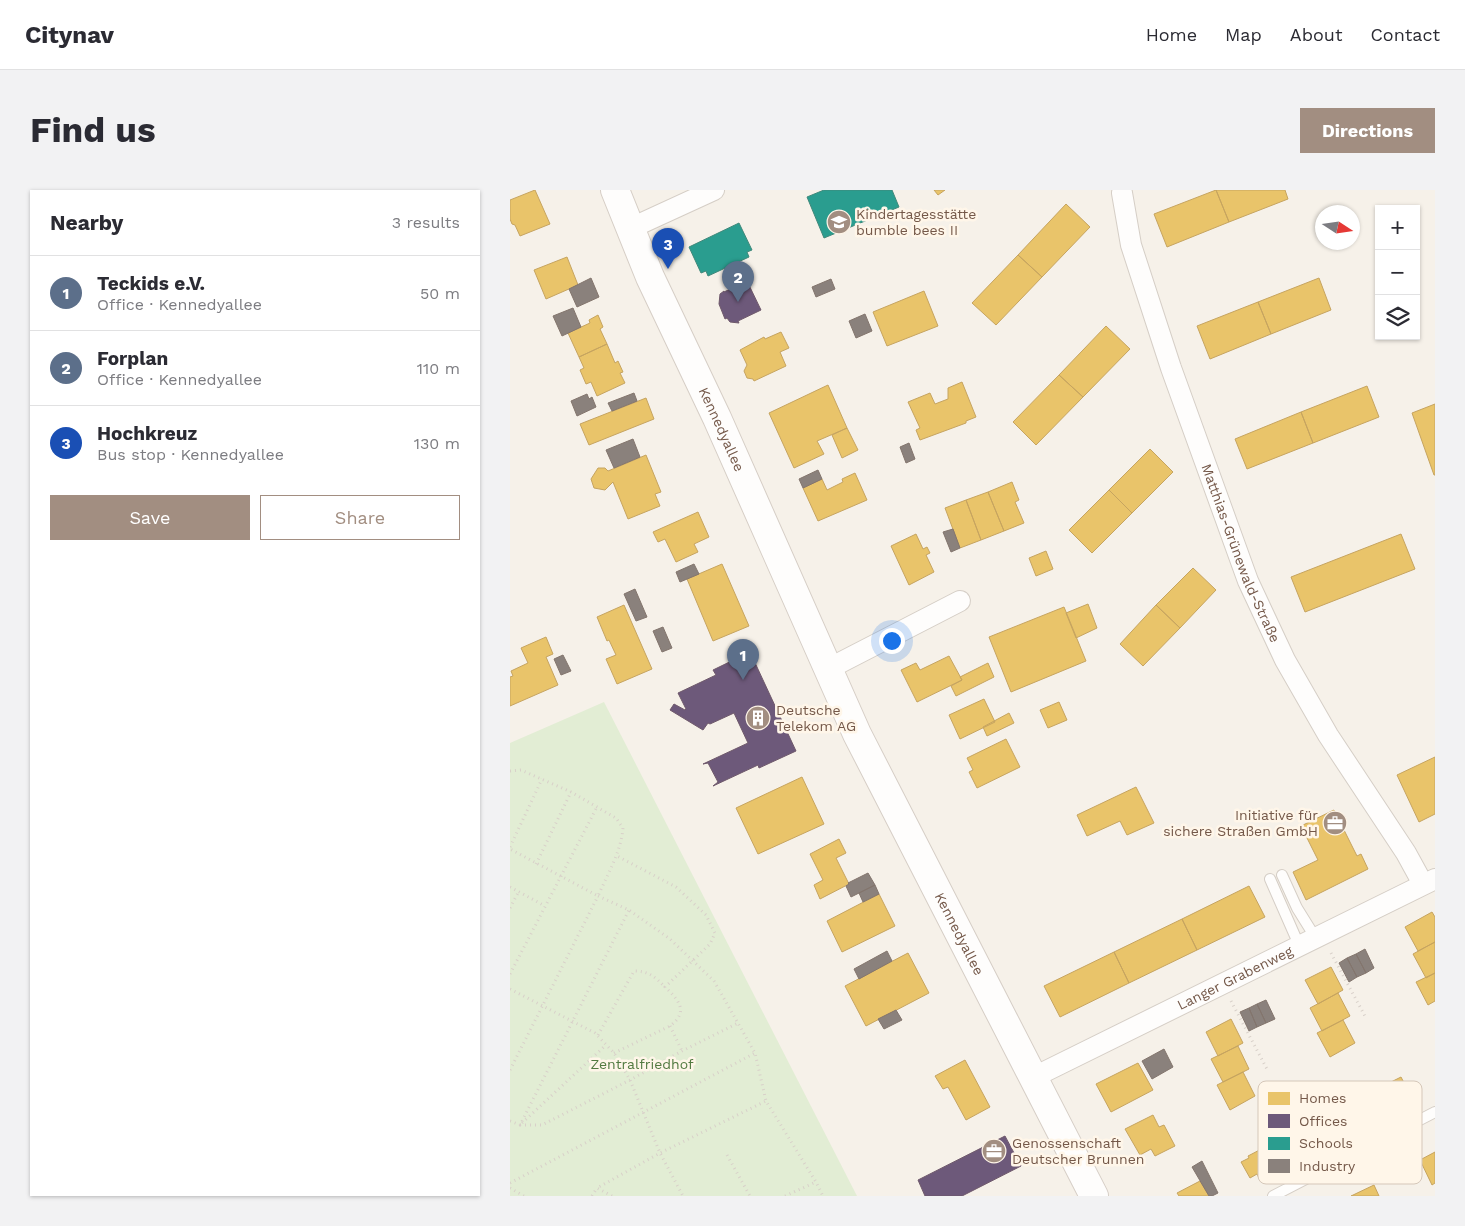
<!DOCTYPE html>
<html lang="en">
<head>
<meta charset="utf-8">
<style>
	:root { --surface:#fff; --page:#f2f2f3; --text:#2b2b33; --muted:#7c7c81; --line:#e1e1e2; --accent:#a28e81 }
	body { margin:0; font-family:"Work Sans",sans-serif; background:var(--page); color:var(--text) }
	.controls { position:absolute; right:15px; top:15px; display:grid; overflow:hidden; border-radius:0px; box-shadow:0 1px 4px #0004 }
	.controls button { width:45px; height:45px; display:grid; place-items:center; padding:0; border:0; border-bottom:1px solid var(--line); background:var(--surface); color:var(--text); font:25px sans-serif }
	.compass { position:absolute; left:805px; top:15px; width:45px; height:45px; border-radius:50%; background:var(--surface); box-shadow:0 1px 4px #0004; rotate:102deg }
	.you { position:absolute; left:381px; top:450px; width:18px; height:18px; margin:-12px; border:4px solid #fff; border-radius:50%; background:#1a73e8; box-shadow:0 0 0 8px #1a73e833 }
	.badge { display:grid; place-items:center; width:32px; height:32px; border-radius:50%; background:var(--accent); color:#fff; font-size:16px; font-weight:700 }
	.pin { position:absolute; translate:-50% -41px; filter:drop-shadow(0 1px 2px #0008) }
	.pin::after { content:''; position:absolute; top:26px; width:18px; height:15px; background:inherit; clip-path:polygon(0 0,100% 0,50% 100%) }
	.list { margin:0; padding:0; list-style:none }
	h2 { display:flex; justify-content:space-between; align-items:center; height:65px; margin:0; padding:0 20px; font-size:21px }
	h2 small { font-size:16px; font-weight:400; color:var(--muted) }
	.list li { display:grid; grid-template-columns:32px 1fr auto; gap:15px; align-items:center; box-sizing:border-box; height:75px; padding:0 20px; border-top:1px solid var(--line) }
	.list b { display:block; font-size:19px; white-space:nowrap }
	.list p { margin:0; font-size:16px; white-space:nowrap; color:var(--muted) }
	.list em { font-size:16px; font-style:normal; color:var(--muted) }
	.actions { display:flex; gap:10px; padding:15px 20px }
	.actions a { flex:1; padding:11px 0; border:1px solid var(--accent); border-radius:0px; text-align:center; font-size:18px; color:var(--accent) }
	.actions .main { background:var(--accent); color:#fff }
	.icon { flex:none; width:28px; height:28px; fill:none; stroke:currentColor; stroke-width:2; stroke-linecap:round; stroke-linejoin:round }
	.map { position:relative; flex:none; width:925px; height:1006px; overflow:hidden; border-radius:0px }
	header { display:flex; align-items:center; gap:30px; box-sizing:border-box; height:70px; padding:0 25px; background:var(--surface); border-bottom:1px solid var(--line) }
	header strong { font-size:24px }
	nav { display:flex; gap:28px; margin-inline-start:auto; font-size:18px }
	.intro { display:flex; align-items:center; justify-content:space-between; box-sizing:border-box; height:120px; padding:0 30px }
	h1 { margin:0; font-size:35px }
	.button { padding:12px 22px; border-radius:0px; background:var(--accent); color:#fff; font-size:18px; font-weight:700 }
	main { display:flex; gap:30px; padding:0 30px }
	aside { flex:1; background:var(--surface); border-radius:0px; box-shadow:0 1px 4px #0004 }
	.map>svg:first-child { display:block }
	.green { fill:#e2edd4 }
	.homes { fill:#e9c46a; stroke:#c6a460 }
	.offices { fill:#6d597a; stroke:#6f596b }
	.schools { fill:#2a9d8f; stroke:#40887a }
	.industry { fill:#8a817c; stroke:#83756d }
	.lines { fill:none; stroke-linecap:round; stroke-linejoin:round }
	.lane-casing { stroke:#d5cec6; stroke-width:12 }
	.street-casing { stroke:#d5cec6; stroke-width:22 }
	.secondary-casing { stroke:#d6cec6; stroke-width:30 }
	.path { stroke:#d8d0c9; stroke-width:3; stroke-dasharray:1 4; stroke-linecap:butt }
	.lane { stroke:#fefdfc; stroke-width:10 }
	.street { stroke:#fefdfc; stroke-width:20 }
	.secondary { stroke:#fefdfc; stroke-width:28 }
	.labels { text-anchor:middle; stroke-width:5; stroke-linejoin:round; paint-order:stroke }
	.poi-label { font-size:14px; fill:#745849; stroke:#fff6e9; text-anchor:start }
	.street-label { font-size:14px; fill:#745849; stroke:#fff6e9 }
	.park-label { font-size:14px; fill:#537a41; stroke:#fff6e9 }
	.key { fill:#fff6e9; stroke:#d5c7b9; stroke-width:1 }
	.key-label { font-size:14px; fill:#745849 }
</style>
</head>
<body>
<header>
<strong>Citynav</strong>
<nav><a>Home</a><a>Map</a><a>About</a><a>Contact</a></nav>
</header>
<div class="intro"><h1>Find us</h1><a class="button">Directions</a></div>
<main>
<aside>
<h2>Nearby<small>3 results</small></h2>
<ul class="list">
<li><span class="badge" style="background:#5c6f8a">1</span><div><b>Teckids e.V.</b><p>Office · Kennedyallee</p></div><em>50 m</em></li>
<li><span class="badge" style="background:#5c6f8a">2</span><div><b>Forplan</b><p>Office · Kennedyallee</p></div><em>110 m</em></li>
<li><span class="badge" style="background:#1a4fb4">3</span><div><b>Hochkreuz</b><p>Bus stop · Kennedyallee</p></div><em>130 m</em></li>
</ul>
<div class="actions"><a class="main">Save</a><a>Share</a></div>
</aside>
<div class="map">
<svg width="925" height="1006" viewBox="0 0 925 1006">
	<rect width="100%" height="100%" fill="#f6f1e9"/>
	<path class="green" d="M94 512 347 1006H0V553Z"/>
	<path class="homes" d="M25 0 40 34 10 46 5 35 2 34 0 29V10Z
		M424 0H435L428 5Z
		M706 0H775L778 9 719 32Z
		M706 0 719 32 657 57 644 24Z
		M556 14 580 37 532 87 508 65Z
		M508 65 532 87 486 135 462 113Z
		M57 67 68 95 36 109 24 80Z
		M809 88 821 120 761 144 748 112Z
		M414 101 428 136 377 156 363 122Z
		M748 112 761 144 700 169 687 136Z
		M88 125 93 137 90 139 97 154 69 167 58 143 80 133 79 130Z
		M596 136 620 159 573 207 549 185Z
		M271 142 279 158 270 162 276 176 244 191 243 189 237 188 234 181 237 175 230 160 254 147 255 149Z
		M97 154 105 173 108 171 113 182 110 183 115 193 87 206 81 192 76 194 70 180 74 178 69 167Z
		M549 185 573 207 526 255 503 232Z
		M452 192 466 227 456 231V233L410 250 406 240 410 238 398 212 420 203 425 214 438 209V198Z
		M318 195 337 238 307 251 314 264 284 278 259 223Z
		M857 196 869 227 803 253 791 222Z
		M136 208 144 229 79 255 70 234Z
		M925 214V285H924L902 223Z
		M791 222 803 253 737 279 725 249Z
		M337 238 348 260 332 268 322 245Z
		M640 259 663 282 622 323 599 300Z
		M136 265 151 302 145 304 150 316 118 329 103 292 95 300 84 298 81 289 88 278H95L98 281Z
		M345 283 357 310 308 331 293 298 312 289 317 300 333 292 332 289Z
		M502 292 509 310 505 312 514 333 494 341 478 302Z
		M599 300 622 323 582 363 559 340Z
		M478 302 494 341 471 350 456 310Z
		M456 310 471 350 450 358 435 318Z
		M188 322 199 347 184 354 188 362 166 372 155 349 148 352 143 342Z
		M406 344 413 359 417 357 420 363 416 365 424 382 399 395 381 356Z
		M891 344 905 379 795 422 781 387Z
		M536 361 543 379 526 386 519 368Z
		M212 374 239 436 203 451 177 389Z
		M683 378 706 400 670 438 646 415Z
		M578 414 587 438 566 448 556 423Z
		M114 415 142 479 107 494 96 469 106 465 99 450 97 451 87 427Z
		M646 415 670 438 633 476 610 454Z
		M554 417 576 471 501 502 479 447Z
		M36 447 43 464 36 467 48 495 0 516V487L3 486 1 481 18 473 11 458Z
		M439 466 452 490 407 512 391 480 406 473 410 480Z
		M478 473 484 487 446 506 441 496 452 490 450 487Z
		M474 509 485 532 450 549 439 525Z
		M549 512 557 530 538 538 530 520Z
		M499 523 504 533 477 546 473 537Z
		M496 549 510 577 467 598 459 582 463 580 457 568Z
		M925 567V624L909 632 887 585Z
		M292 587 314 634 248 664 226 618Z
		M626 597 644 633 617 645 610 631 577 646 567 625Z
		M824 620 847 666 851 664 858 679 796 710 783 682 808 670 791 636Z
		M329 649 336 663 326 668 339 694 310 709 304 695 313 690 300 664Z
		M739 696 755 727 687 760 672 729Z
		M369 704 385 736 332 762 317 731Z
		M922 722 925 727V752L908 761 895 737Z
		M672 729 687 760 619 793 604 762Z
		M925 752V783L916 788 903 764Z
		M604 762 619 793 550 827 534 796Z
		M398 763 419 803 356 836 335 796Z
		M821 777 833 800 808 814 795 790Z
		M925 783V811L918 815 906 792Z
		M828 803 840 826 812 841 800 818Z
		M721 829 733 853 708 866 696 842Z
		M833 830 845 853 820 867 807 843Z
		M728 856 739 879 713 892 701 869Z
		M455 870 480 917 456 930 438 897 433 899 425 886Z
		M628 873 643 900 601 922 586 894Z
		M733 882 745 906 720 920 707 895Z
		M891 887 904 912 882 923 869 898Z
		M643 925 649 937 654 935 665 956 645 966 641 959 630 965 615 939Z
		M761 954 775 979 751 992 747 984 740 988 731 972 739 968 738 966Z
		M925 962V993L922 995 910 970Z
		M690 991 699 1006H669L667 1003Z
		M864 995 869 1006H841Z"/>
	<path class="offices" d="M237 91 251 120 228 131 229 133 220 132 217 128 215 129 209 114 210 104 214 101V102Z
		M240 462 286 561 249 578 248 575 203 596 208 592 198 573 193 574 238 553 224 523 200 534 198 533 193 540 160 520 164 514 175 520 176 519 168 503 206 485 203 480Z
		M495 946 511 976 452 1006H415L408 990Z"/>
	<path class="schools" d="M314 0H382L389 17 314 48 297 7Z
		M229 33 242 60 237 62 239 67 198 86 196 81 191 83 179 57Z"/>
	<path class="industry" d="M81 88 89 107 67 117 59 99Z
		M321 89 325 99 306 107 302 97Z
		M63 118 71 137 52 146 43 126Z
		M355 124 362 141 346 148 339 131Z
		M124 203 127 211 102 221 98 213Z
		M77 204 79 209 82 207 86 217 67 226 61 211Z
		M123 249 130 267 104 278 96 260Z
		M399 253 405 269 396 273 390 257Z
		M308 280 312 289 293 298 289 289Z
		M443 339 450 358 441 362 433 342Z
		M184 374 189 384 170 392 166 382Z
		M125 399 137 427 126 431 114 404Z
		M153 437 162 458 152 462 143 441Z
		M53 465 61 481 51 485 44 469Z
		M358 683 365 695 341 707 336 696 339 694 338 693Z
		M365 695 369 704 353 712 349 703Z
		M855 759 864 778 856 783 846 764Z
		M377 761 382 771 349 789 344 779Z
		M846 764 856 783 847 787 837 768Z
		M837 768 847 787 839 792 829 773Z
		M756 810 765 829 756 833 747 814Z
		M747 814 756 833 747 837 739 818Z
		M739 818 747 837 739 841 730 822Z
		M386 820 392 830 374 839 368 829Z
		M654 859 663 877 642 889 632 871Z
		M692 971 708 1003 702 1006H699L682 977Z"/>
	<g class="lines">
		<g class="lane-casing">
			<path id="lane" d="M772 685 787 718 805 747
				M760 689 789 755
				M763 1006 925 922"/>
		</g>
		<g class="street-casing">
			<g id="street">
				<path id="s1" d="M612 3 621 55 661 178 738 391 775 470 818 545 896 663 913 694"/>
				<path d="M119 39 204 0"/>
				<path d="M318 479 450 411"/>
				<path id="s2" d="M524 887 925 689"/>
			</g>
		</g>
		<g class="secondary-casing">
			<g id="secondary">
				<path id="s3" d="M105 0 140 87 207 228 347 544 584 1006"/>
			</g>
		</g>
		<path class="path" d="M0 581 11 580 61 602 106 628 113 638C111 662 98 683 88 706L0 659
			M0 657 32 589
			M26 674 61 602
			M0 697 35 716
			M0 718 9 701
			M821 763 856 828
			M0 784 87 617
			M0 799 85 843 104 863 120 890 150 963 173 1006
			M721 811 758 881
			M160 836 172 861
			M88 845 124 781C139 781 145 787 155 797
			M104 863 160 836C179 822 169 810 155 797L200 754 205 743 196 725 166 697 107 666
			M0 880 88 706 119 720 160 749 204 791 245 863 256 911 306 992 313 1006
			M0 931 10 935 119 720
			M12 933 96 855
			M10 935H32L120 890 172 861 228 833
			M217 965 240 1006
			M0 993 245 863
			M0 998 14 1006
			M82 1006 87 998
			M102 1006 87 998 150 963 256 911
			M275 1006 306 992"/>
		<use href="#lane" class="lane"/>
		<use href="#street" class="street"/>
		<use href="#secondary" class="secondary"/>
	</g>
	<defs>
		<g id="school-disc" transform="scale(1.25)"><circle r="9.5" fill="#a28e81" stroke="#fff6e9"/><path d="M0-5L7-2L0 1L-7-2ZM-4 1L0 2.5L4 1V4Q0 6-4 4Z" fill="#fff"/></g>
		<g id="building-disc" transform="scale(1.25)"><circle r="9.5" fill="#a28e81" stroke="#fff6e9"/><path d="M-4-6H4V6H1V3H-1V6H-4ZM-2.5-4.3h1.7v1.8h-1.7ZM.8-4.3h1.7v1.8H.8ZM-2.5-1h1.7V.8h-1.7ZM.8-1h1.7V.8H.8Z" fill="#fff"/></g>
		<g id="office-disc" transform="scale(1.25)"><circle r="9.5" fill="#a28e81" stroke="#fff6e9"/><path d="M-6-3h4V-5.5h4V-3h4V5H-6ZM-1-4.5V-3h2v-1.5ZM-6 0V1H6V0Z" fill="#fff"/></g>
	</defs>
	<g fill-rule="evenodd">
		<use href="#school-disc" x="329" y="32"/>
		<use href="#building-disc" x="248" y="528"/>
		<use href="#office-disc" x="825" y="633"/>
		<use href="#office-disc" x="484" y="961"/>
	</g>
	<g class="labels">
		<g class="poi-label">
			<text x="346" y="29">Kindertagesstätte<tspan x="346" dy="16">bumble bees II</tspan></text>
			<text x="266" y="525">Deutsche<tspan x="266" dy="16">Telekom AG</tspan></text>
			<text x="808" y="630" text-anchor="end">Initiative für<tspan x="808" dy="16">sichere Straßen GmbH</tspan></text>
			<text x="502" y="958">Genossenschaft<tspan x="502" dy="16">Deutscher Brunnen</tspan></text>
		</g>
		<g class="street-label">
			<text dy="5" stroke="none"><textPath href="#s3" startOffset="262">Kennedyallee</textPath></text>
			<text dy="5" stroke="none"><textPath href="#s1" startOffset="380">Matthias-Grünewald-Straße</textPath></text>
			<text dy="5" stroke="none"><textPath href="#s3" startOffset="820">Kennedyallee</textPath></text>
			<text dy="5" stroke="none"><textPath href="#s2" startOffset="224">Langer Grabenweg</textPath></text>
		</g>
		<g class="park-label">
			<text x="132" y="879">Zentralfriedhof</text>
		</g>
	</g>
	<rect x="748" y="891" width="164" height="103" rx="8" class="key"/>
	<rect x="758" y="902" width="22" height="13" fill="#e9c46a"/>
	<rect x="758" y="924" width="22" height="14" fill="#6d597a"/>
	<rect x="758" y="947" width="22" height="13" fill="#2a9d8f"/>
	<rect x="758" y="969" width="22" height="14" fill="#8a817c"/>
	<g class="key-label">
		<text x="789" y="913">Homes</text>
		<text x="789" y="936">Offices</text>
		<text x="789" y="958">Schools</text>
		<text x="789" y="981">Industry</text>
	</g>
</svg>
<div class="controls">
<button>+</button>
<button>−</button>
<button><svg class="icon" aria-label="layers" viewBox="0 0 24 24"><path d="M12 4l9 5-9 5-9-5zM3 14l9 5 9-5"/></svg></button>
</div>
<svg class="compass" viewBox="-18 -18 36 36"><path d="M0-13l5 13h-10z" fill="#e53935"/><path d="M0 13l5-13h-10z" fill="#7c7c81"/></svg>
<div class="you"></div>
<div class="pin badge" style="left:233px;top:490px;background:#5c6f8a">1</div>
<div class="pin badge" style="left:228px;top:112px;background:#5c6f8a">2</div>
<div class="pin badge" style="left:158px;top:79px;background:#1a4fb4">3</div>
</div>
</main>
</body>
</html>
